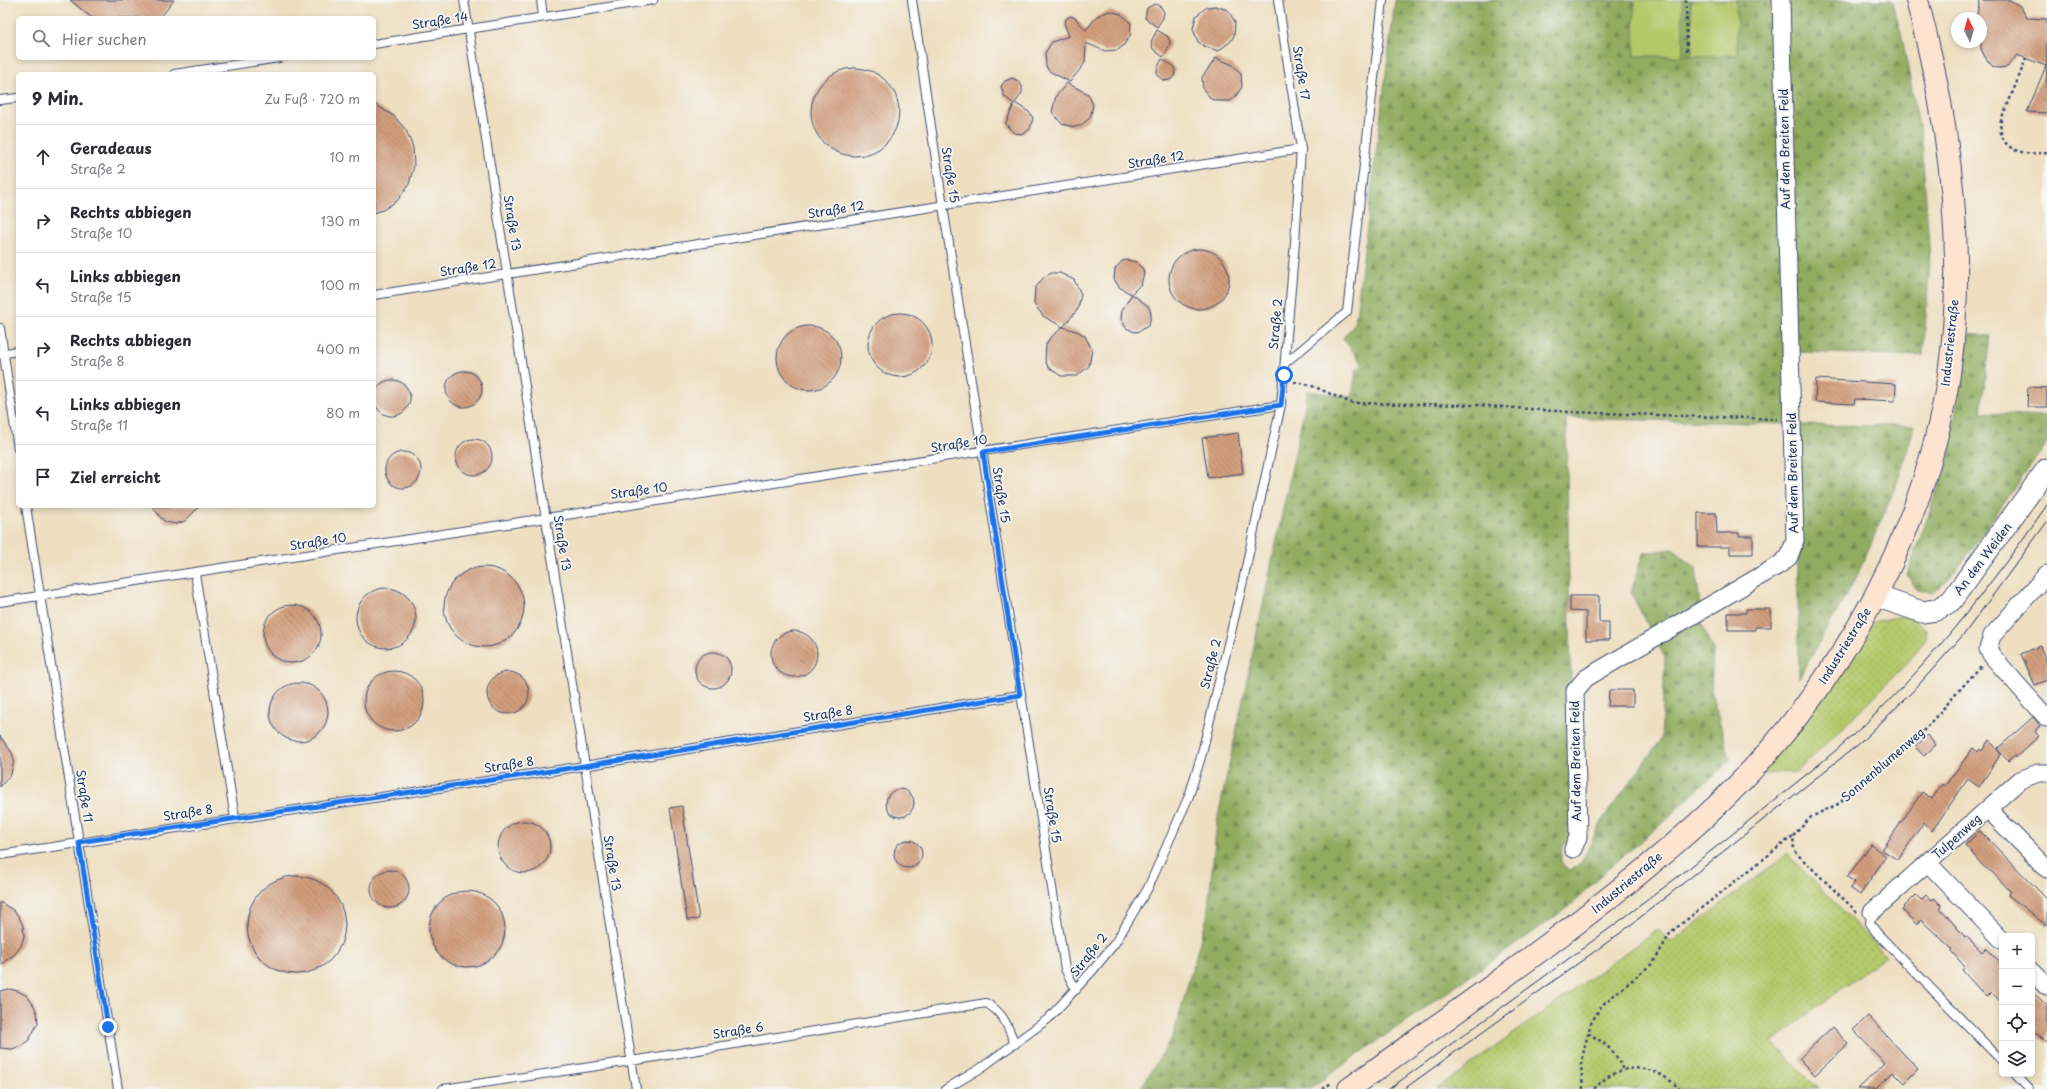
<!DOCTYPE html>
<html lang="de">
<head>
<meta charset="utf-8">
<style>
	:root { --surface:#fff; --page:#f7f7f7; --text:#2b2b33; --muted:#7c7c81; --line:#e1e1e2 }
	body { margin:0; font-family:"Playpen Sans",sans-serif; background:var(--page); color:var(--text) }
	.controls { position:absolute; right:12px; bottom:12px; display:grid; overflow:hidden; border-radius:6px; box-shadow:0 2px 6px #0003 }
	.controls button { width:36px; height:36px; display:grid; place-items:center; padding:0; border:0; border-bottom:1px solid var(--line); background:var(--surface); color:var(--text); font:20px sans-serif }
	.compass { position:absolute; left:1951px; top:12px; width:36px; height:36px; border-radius:50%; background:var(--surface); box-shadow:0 2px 6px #0003; rotate:355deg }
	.stop { position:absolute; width:12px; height:12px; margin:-9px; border:3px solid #1a73e8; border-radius:50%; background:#fff }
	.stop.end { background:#1a73e8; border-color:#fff; box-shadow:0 1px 4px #0008 }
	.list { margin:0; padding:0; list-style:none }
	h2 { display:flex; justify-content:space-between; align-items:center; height:52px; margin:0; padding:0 16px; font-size:17px }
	h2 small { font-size:13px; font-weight:400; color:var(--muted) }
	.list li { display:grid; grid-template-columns:26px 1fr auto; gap:12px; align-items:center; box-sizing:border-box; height:64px; padding:0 16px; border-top:1px solid var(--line) }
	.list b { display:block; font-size:15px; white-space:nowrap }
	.list p { margin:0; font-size:13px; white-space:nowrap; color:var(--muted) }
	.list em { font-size:13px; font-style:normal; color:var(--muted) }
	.icon { flex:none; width:22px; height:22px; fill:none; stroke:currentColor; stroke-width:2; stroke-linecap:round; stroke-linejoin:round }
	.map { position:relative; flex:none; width:2047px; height:1089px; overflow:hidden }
	.search { position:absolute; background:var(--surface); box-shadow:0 2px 6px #0003; left:16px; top:16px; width:360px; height:44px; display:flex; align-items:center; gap:10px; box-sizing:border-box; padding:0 14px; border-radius:6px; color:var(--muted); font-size:15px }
	.panel { position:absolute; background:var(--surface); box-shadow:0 2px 6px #0003; left:16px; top:72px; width:360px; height:436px; border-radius:6px }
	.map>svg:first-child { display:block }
	.grass { fill:url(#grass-dots); stroke:#687c64 }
	.forest { fill:url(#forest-firs); stroke:#566e5e }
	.park { fill:#b5c86b; stroke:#687c64 }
	.building { fill:url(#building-back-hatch) }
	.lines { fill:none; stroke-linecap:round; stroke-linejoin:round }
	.service-casing { stroke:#3b496d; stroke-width:10 }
	.minor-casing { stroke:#3b496d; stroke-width:19 }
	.tertiary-casing { stroke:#3b496d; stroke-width:23 }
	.secondary-casing { stroke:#3b496d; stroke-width:24 }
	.path { stroke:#3b496d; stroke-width:2.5; stroke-dasharray:3 3; stroke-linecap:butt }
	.service { stroke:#fff; stroke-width:8 }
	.minor { stroke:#fff; stroke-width:17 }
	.tertiary { stroke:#fff; stroke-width:21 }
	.secondary { stroke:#fde4d1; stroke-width:22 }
	.tram { stroke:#1b2f5e; stroke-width:1 }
	.route { stroke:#1a73e8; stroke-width:5 }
	.labels { text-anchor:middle; stroke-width:3.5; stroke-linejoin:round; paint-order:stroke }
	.street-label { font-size:12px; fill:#1b2f5e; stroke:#f6f6f2 }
</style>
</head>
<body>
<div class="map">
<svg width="2047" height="1089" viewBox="0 0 2047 1089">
	<defs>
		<pattern id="grass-dots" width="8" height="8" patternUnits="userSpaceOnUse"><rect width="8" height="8" fill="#b5c86b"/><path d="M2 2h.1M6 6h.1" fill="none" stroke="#9bac5f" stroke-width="1.8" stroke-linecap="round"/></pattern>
		<pattern id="forest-firs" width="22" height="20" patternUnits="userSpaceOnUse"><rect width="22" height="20" fill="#90ac5f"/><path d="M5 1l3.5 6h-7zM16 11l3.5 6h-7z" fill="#758c52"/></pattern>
		<pattern id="building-back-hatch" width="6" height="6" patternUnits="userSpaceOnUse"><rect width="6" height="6" fill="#d29e7d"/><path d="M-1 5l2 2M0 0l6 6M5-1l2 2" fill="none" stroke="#aa816a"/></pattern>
	</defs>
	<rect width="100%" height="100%" fill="#f6f6f2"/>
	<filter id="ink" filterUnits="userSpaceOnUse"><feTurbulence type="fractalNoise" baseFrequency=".025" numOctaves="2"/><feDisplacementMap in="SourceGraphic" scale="8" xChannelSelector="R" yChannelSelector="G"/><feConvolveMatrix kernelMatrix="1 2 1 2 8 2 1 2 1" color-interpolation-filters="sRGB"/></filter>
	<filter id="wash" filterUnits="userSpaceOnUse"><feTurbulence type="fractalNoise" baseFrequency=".012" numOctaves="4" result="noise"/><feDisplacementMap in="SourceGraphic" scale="16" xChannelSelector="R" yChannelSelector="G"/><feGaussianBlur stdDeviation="0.9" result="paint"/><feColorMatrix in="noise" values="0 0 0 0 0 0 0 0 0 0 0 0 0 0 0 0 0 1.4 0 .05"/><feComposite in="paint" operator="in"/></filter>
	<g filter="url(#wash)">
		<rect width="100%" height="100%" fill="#eedfc1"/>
		<path class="grass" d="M1903 616 1913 619 1927 630 1926 639 1903 667 1854 717 1796 772 1758 774 1872 622Z
			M1787 854 1886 955 1772 1042 1819 1089H1437L1658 929 1671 942Z"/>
		<path class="forest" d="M1395 0H1634L1635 56H1683L1682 0H1691L1692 56 1737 55 1736 0H1891L1901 32 1922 142 1930 261 1923 356 1797 352 1787 424 1566 418 1574 834C1564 843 1560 848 1561 862L1570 870 1581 863 1603 819 1661 739 1665 658 1631 593 1643 553 1673 549 1696 568 1702 626 1713 650 1711 691 1730 760 1659 826 1608 869 1569 907 1309 1089H1140L1173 1036 1207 917 1217 822 1308 391 1352 397 1356 370 1363 365 1343 338 1355 323Z
			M1969 334 1990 336 1981 413 2047 416V443L1950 579 1933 592 1917 590 1907 575 1947 464Z
			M1796 425 1915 426 1897 483 1857 576 1799 678Z"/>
		<path class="park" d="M1634 0H1682L1683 56H1635Z
			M1691 0H1736L1737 55 1692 56Z"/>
		<g id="blocks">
			<path class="building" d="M70 0H174L165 12 158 18H92Z
				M1980 0H2010L2020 6 2027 18 2047 19V113L2027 112 2046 66 2017 55 2007 67 1998 68 1992 66 1985 57 1981 49V18H1976Z
				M1155 4 1161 7 1164 12 1163 18 1157 27 1145 18 1147 8Z
				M1215 6 1228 10 1235 22 1234 36 1230 42 1218 51 1204 46 1198 42 1193 29 1196 16 1207 7Z
				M1109 11 1121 14 1131 23 1130 36 1123 46 1118 50 1105 51 1086 43 1085 63 1070 82 1049 71 1046 66 1045 53 1052 42 1069 36 1064 23 1067 18 1071 16 1075 18 1086 30 1097 16Z
				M1157 30 1167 36 1170 41 1169 47 1163 57 1153 49 1151 42Z
				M1216 58 1233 65 1241 74 1242 87 1235 97 1230 101H1217L1211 99 1203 89 1202 77Z
				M1162 59 1172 65 1175 70 1174 76 1170 80 1164 81 1157 75V69Z
				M811 112a44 44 0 1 1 88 0a44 44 0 1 1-88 0Z
				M1012 78 1018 81 1022 86V93L1015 103 1029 112 1033 118 1030 129 1023 134 1014 133 1008 127 1006 123 1014 104 1004 96 1001 86 1005 81Z
				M1067 83 1088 94 1093 105 1090 118 1080 126 1074 127 1062 124 1052 112 1056 96Z
				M374 104 394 116 406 130 413 147 414 166 409 184 398 200 383 210 374 213Z
				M1169 279a30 30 0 1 1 60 0a30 30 0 1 1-60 0Z
				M1127 260 1136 262 1143 269 1144 274 1141 284 1131 294 1119 287 1114 279 1115 269 1122 261Z
				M1052 273H1060L1074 280 1081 294 1078 309 1063 327 1043 316 1034 304 1035 288 1045 276Z
				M1132 294 1148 306 1150 310 1151 315 1149 325 1140 331 1135 332 1126 328 1121 319 1122 310Z
				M868 345a32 32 0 1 1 64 0a32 32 0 1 1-64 0Z
				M777 358a32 32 0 1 1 64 0a32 32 0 1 1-64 0Z
				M1063 327 1079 332 1085 336 1092 350 1089 366 1077 376H1061L1048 367 1045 360 1046 344 1050 338Z
				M446 389a18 18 0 1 1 36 0a18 18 0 1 1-36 0Z
				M1816 379 1896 384 1895 401 1855 399 1854 404 1815 402Z
				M374 398a18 18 0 1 1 36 0a18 18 0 1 1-36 0Z
				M2028 387 2047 388V407H2027Z
				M1238 433 1243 473 1208 478 1202 438Z
				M456 457a18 18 0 1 1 36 0a18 18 0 1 1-36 0Z
				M385 470a18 18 0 1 1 36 0a18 18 0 1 1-36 0Z
				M152 506H200L185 521 176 524 166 522 161 518Z
				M1698 513H1716L1717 533H1739V536H1753V554H1730V547H1698Z
				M444 607a40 40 0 1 1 80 0a40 40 0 1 1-80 0Z
				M356 618a30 30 0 1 1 60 0a30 30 0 1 1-60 0Z
				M1570 596H1599V622H1609V640H1586V612L1570 611Z
				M263 634a29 29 0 1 1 58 0a29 29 0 1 1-58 0Z
				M1746 609H1771V627H1755V630H1728V613H1746Z
				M771 654a23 23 0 1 1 46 0a23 23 0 1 1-46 0Z
				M2040 646 2047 663V680L2035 685 2021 654Z
				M695 670a18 18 0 1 1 36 0a18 18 0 1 1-36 0Z
				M364 701a30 30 0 1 1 60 0a30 30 0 1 1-60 0Z
				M487 693a21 21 0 1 1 42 0a21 21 0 1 1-42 0Z
				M270 712a29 29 0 1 1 58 0a29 29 0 1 1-58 0Z
				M1609 690H1633V706H1608Z
				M2033 717 2040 726 2035 732 2039 736 2016 757 2015 755 2008 761 1997 749Z
				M1928 735 1936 745 1924 756 1915 747Z
				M0 736 12 753 14 760 11 774 0 787Z
				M1989 740 2001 754 1979 787 1968 779 1932 831 1924 822 1898 860 1882 850 1922 792 1932 799 1942 784 1945 786 1973 748 1978 752 1980 749 1982 751Z
				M886 803a14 14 0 1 1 28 0a14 14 0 1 1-28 0Z
				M682 806 699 919 687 920 670 808Z
				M498 847a26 26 0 1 1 52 0a26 26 0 1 1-52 0Z
				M1980 831 2045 897 2047 900V926L2008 895 2011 892 1993 873 1983 866 1965 845Z
				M894 854a14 14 0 1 1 28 0a14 14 0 1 1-28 0Z
				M1871 845 1886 856 1860 895 1850 888 1855 882 1847 877Z
				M371 889a19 19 0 1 1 38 0a19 19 0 1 1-38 0Z
				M247 925a49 49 0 1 1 98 0a49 49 0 1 1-98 0Z
				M429 929a38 38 0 1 1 76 0a38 38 0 1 1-76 0Z
				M1916 895 1921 900 1926 895 1932 900 1934 898 1942 906 1940 908 1965 937 1966 936 1982 952 1986 948 2002 964V1003L1991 992 1986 997 1962 970 1965 967 1951 951 1952 949 1921 920 1916 924 1902 909Z
				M0 902 13 910 19 917 23 926 24 936 21 946 15 954 0 965Z
				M9 989 18 991 27 996 33 1004 37 1013 38 1023 29 1040 21 1046 12 1049 0 1048V991Z
				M2032 991 2047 1006V1044L2032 1029Z
				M1868 1016 1918 1069 1904 1083 1893 1072 1876 1089H1858L1885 1063 1853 1030Z
				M1832 1027 1848 1044 1815 1075 1799 1059Z"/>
		</g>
	</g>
	<g filter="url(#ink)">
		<use href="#blocks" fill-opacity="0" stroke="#3b496d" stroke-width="1"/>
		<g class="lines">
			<g class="service-casing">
				<path id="service" d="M464 0 636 1089
					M541 0 543 17
					M912 0 943 206 1065 969 1076 990
					M374 44 653 0
					M174 74 279 58
					M0 100 18 98
					M374 295 1301 149
					M0 328 18 449
					M0 354 18 351
					M1285 363 1347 312 1383 0
					M26 506 118 1089
					M195 574 235 818
					M0 602 1281 405
					M0 855 584 766 1020 695
					M1872 912 1870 923 1876 932 2002 1061
					M2015 1074 2029 1089
					M443 1089 631 1061 986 1003C1004 1013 1007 1025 1015 1044
					M946 1089 981 1068 1048 1019 1093 970 1115 943 1148 888 1189 796 1201 757 1241 590 1281 405 1295 242 1301 149 1278 0"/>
			</g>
			<g class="minor-casing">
				<path id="minor" d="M2047 574 1992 636 1988 649 1992 656 2047 718
					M1988 809 2047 869
					M1573 849 1578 837 1575 691 1586 678 1779 565 1789 557 1795 540 1781 0
					M1928 863 2002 940
					M1872 912 2020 780 2038 773H2047
					M2032 971 2047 986"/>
			</g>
			<g class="tertiary-casing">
				<path id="tertiary" d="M1876 596 1922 612 1936 610 1951 601 2047 469"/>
			</g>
			<g class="secondary-casing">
				<path id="secondary" d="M1349 1089C1463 1006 1581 926 1687 833 1822 715 1922 552 1949 374 1967 250 1949 120 1917 0"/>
			</g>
			<path class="path" d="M1686 0 1687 54
				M2026 58C2021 73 2014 88 2008 104 2006 109 2002 115 2001 121 1996 150 2025 157 2047 152
				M1294 382C1316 384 1333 397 1353 403L1475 405 1569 412 1777 419
				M1857 912 1797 854 1793 845 1794 835 1811 817 1838 804 1916 739 1981 666
				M1588 1033C1604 1043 1617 1051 1623 1071
				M1323 1089 1331 1083
				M1583 1089 1581 1065 1585 1045 1591 1023 1602 1005 1653 963 1671 932 1794 835
				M1594 1089C1621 1060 1653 1063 1680 1089"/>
			<use href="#service" class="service"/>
			<use href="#minor" class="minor"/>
			<use href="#tertiary" class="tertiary"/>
			<use href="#secondary" class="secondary"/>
			<path class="tram" d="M1389 1089C1520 994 1652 901 1777 798 1802 778 1828 758 1852 736 1924 672 1992 584 2047 505
				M1404 1089 1623 931 1860 743 1914 690 1965 633 2047 522"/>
		</g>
	</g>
	<g class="lines" filter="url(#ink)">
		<path class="route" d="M108 1027 79 842 584 766 1020 695 983 452 1281 405 1284 375"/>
	</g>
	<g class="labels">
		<g class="street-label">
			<text transform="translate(440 21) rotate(-9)" y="4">Straße 14</text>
			<text transform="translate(1301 73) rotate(81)" y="4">Straße 17</text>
			<text transform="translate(1785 149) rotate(-91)" y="4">Auf dem Breiten Feld</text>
			<text transform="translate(1156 160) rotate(-9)" y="4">Straße 12</text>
			<text transform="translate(950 175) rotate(81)" y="4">Straße 15</text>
			<text transform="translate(836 210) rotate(-9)" y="4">Straße 12</text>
			<text transform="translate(512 223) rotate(81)" y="4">Straße 13</text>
			<text transform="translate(468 268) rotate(-9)" y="4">Straße 12</text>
			<text transform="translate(1276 324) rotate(-85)" y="4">Straße 2</text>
			<text transform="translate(1950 343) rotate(-84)" y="4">Industriestraße</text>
			<text transform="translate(959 444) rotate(-9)" y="4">Straße 10</text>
			<text transform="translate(1793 473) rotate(-91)" y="4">Auf dem Breiten Feld</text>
			<text transform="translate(639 491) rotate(-8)" y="4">Straße 10</text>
			<text transform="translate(1001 495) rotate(81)" y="4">Straße 15</text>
			<text transform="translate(318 542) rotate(-9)" y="4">Straße 10</text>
			<text transform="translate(562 543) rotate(81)" y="4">Straße 13</text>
			<text transform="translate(1983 559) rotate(-53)" y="4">An den Weiden</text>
			<text transform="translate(1845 646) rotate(-58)" y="4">Industriestraße</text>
			<text transform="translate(1211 664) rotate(-76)" y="4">Straße 2</text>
			<text transform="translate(828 714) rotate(-9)" y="4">Straße 8</text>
			<text transform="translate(1576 761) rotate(-91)" y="4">Auf dem Breiten Feld</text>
			<text transform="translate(509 765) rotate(-9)" y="4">Straße 8</text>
			<text transform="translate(1883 765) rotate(-41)" y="4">Sonnenblumenweg</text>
			<text transform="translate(84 796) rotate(81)" y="4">Straße 11</text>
			<text transform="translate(188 813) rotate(-9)" y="4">Straße 8</text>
			<text transform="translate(1052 815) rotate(81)" y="4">Straße 15</text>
			<text transform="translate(1957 837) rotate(-42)" y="4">Tulpenweg</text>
			<text transform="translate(612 863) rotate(81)" y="4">Straße 13</text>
			<text transform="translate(1627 883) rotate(-40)" y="4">Industriestraße</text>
			<text transform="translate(1089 955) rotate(-52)" y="4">Straße 2</text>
			<text transform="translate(738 1031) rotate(-9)" y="4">Straße 6</text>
		</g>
	</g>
</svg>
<div class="controls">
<button>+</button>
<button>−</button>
<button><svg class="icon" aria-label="locate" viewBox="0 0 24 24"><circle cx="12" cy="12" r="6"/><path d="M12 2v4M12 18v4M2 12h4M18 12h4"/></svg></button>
<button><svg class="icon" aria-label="layers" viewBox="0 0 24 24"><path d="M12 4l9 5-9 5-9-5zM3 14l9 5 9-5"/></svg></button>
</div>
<svg class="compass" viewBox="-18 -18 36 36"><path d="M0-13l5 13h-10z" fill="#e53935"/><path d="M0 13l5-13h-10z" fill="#7c7c81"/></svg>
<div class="stop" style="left:1284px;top:375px"></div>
<div class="stop end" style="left:108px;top:1027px"></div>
<div class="search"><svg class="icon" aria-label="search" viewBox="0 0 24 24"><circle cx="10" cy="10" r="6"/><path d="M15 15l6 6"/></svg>Hier suchen</div>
<section class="panel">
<h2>9 Min.<small>Zu Fuß · 720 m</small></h2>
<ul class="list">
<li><svg class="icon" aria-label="ahead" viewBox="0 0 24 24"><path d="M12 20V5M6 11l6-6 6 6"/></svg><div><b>Geradeaus</b><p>Straße 2</p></div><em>10 m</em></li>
<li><svg class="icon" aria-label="right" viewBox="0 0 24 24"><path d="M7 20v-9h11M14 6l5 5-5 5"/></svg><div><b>Rechts abbiegen</b><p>Straße 10</p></div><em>130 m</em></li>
<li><svg class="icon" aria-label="left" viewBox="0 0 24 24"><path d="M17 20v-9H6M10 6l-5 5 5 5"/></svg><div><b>Links abbiegen</b><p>Straße 15</p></div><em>100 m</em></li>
<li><svg class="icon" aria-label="right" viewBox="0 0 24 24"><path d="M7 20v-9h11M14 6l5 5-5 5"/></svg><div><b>Rechts abbiegen</b><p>Straße 8</p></div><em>400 m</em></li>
<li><svg class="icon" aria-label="left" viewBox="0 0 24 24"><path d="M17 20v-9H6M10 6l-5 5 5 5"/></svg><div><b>Links abbiegen</b><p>Straße 11</p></div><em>80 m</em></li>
<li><svg class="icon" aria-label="arrive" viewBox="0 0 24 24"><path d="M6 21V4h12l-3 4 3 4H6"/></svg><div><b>Ziel erreicht</b></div></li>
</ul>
</section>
</div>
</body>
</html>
